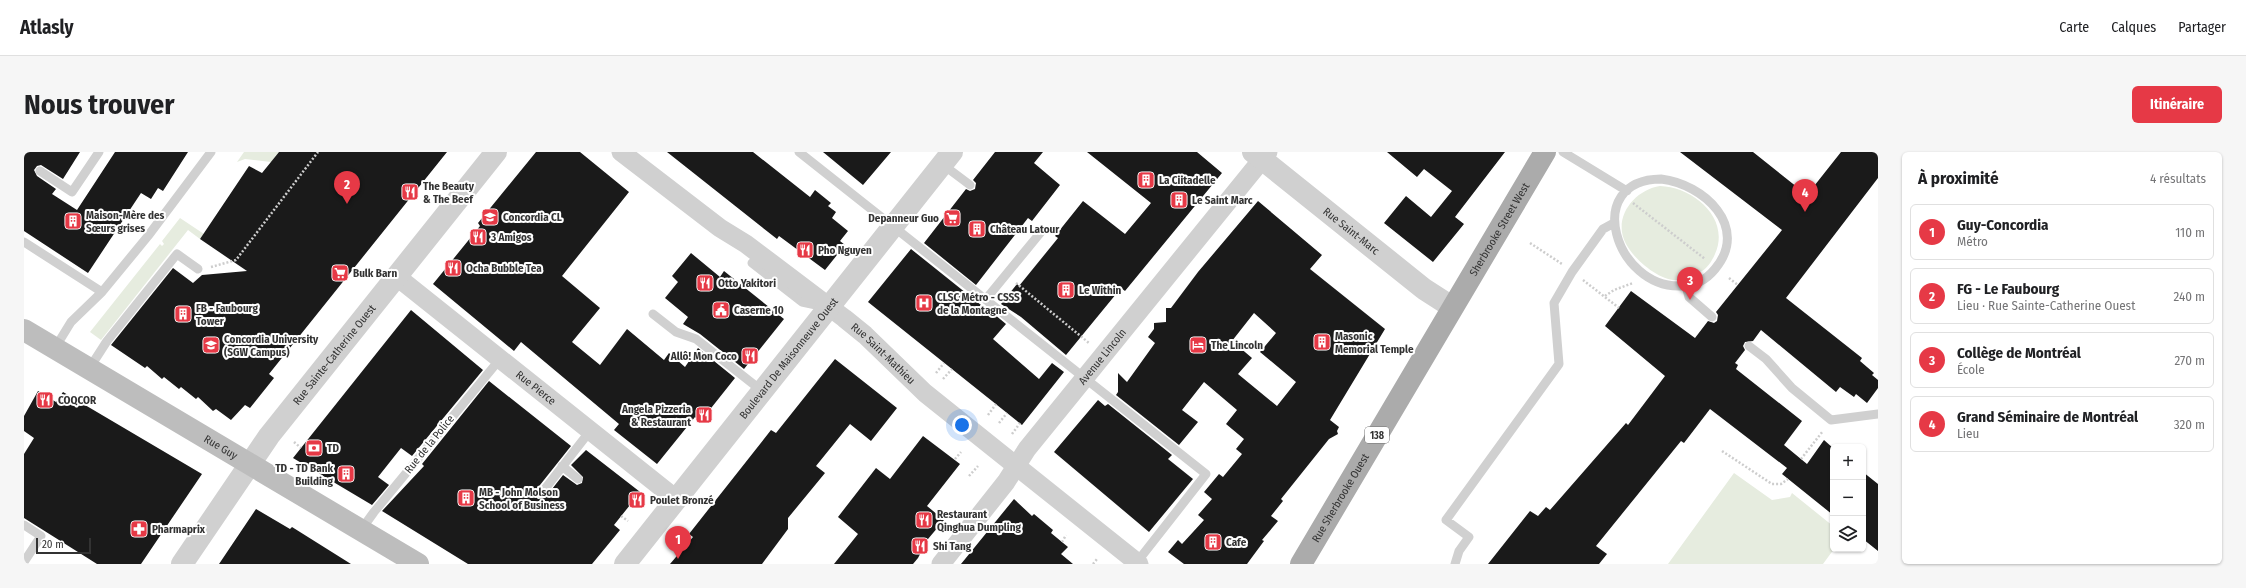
<!DOCTYPE html>
<html lang="fr">
<head>
<meta charset="utf-8">
<style>
	:root { --surface:#fff; --page:#f6f6f6; --text:#202124; --muted:#757577; --line:#e0e0e0; --accent:#e63946 }
	body { margin:0; font-family:"Fira Sans Condensed",sans-serif; background:var(--page); color:var(--text) }
	.controls { position:absolute; right:12px; bottom:12px; display:grid; overflow:hidden; border-radius:6px; box-shadow:0 1px 3px #0004 }
	.controls button { width:36px; height:36px; display:grid; place-items:center; padding:0; border:0; border-bottom:1px solid var(--line); background:var(--surface); color:var(--text); font:20px sans-serif }
	.scale { position:absolute; left:12px; bottom:10px; width:55px; box-sizing:border-box; padding-left:4px; border:2px solid #333; border-top:0; font-size:11px; line-height:14px; white-space:nowrap; color:#333; -webkit-text-stroke:3px #fff; paint-order:stroke }
	.you { position:absolute; left:938px; top:273px; width:14px; height:14px; margin:-10px; border:3px solid #fff; border-radius:50%; background:#1a73e8; box-shadow:0 0 0 6px #1a73e833 }
	.badge { display:grid; place-items:center; width:26px; height:26px; border-radius:50%; background:var(--accent); color:#fff; font-size:13px; font-weight:700 }
	.pin { position:absolute; translate:-50% -33px; filter:drop-shadow(0 1px 2px #0008) }
	.pin::after { content:''; position:absolute; top:21px; width:14px; height:12px; background:inherit; clip-path:polygon(0 0,100% 0,50% 100%) }
	.list { margin:0; padding:0; list-style:none }
	h2 { display:flex; justify-content:space-between; align-items:center; height:52px; margin:0; padding:0 16px; font-size:17px }
	h2 small { font-size:13px; font-weight:400; color:var(--muted) }
	.list li { display:grid; grid-template-columns:26px 1fr auto; gap:12px; align-items:center; box-sizing:border-box; height:56px; margin:0 8px 8px; padding:0 8px; border:1px solid var(--line); border-radius:6px }
	.list b { display:block; font-size:15px; white-space:nowrap }
	.list p { margin:0; font-size:13px; white-space:nowrap; color:var(--muted) }
	.list em { font-size:13px; font-style:normal; color:var(--muted) }
	.icon { flex:none; width:22px; height:22px; fill:none; stroke:currentColor; stroke-width:2; stroke-linecap:round; stroke-linejoin:round }
	.map { position:relative; flex:none; width:1854px; height:412px; overflow:hidden; border-radius:6px }
	header { display:flex; align-items:center; gap:24px; box-sizing:border-box; height:56px; padding:0 20px; background:var(--surface); border-bottom:1px solid var(--line) }
	header strong { font-size:19px }
	nav { display:flex; gap:22px; margin-inline-start:auto; font-size:14px }
	.intro { display:flex; align-items:center; justify-content:space-between; box-sizing:border-box; height:96px; padding:0 24px }
	h1 { margin:0; font-size:28px }
	.button { padding:10px 18px; border-radius:6px; background:var(--accent); color:#fff; font-size:14px; font-weight:700 }
	main { display:flex; gap:24px; padding:0 24px }
	aside { flex:1; background:var(--surface); border-radius:6px; box-shadow:0 1px 3px #0004 }
	.map>svg:first-child { display:block }
	.green { fill:#e6ecdf }
	.building { fill:#1a1a1a; fill-rule:evenodd }
	.lines { fill:none; stroke-linecap:round; stroke-linejoin:round }
	.path { stroke:#cdcdcd; stroke-width:2.5; stroke-dasharray:2 2; stroke-linecap:butt }
	.service { stroke:#d0d0d0; stroke-width:9 }
	.minor { stroke:#d0d0d0; stroke-width:19 }
	.tertiary { stroke:#d0d0d0; stroke-width:22 }
	.secondary { stroke:#bdbdbd; stroke-width:22 }
	.primary { stroke:#ababab; stroke-width:22 }
	.labels { text-anchor:middle; stroke-width:4; stroke-linejoin:round; paint-order:stroke }
	.shield { fill:#fff; stroke:#707070; stroke-width:1 }
	.shield-label { font-size:10px; font-weight:bold; fill:#333 }
	.poi-label { font-size:11px; font-weight:bold; fill:#333; stroke:#fff; text-anchor:start }
	.street-label { font-size:11px; fill:#333; stroke:#fff }
</style>
</head>
<body>
<header>
<strong>Atlasly</strong>
<nav><a>Carte</a><a>Calques</a><a>Partager</a></nav>
</header>
<div class="intro"><h1>Nous trouver</h1><a class="button">Itinéraire</a></div>
<main>
<div class="map">
<svg width="1854" height="412" viewBox="0 0 1854 412">
	<rect width="100%" height="100%" fill="#fff"/>
	<path class="green" d="M220 0H255L247 10 221 7 213 10Z
		M1636 34C1669 35 1707 66 1691 102 1688 109 1683 117 1676 120 1669 124 1662 128 1653 128 1635 129 1610 107 1602 92 1588 66 1610 38 1636 34Z
		M156 66 180 82 176 87 164 78 77 188 66 180 136 92 138 94 140 92 138 89Z
		M1710 321 1748 348 1766 345 1768 341 1809 374 1810 397 1799 412H1644Z"/>
	<path class="building" d="M0 0H56L39 27 17 13 13 14 10 18 13 24 32 37 28 42 53 58 91 0H164L139 39 134 36 127 47 117 41 64 121 0 79Z
		M255 0H423L245 222 250 226 226 256 221 253 207 268 192 257 189 259 174 245 172 247 157 235 155 237 140 225 138 227 123 214 121 216 87 193 149 116 169 131 178 123 223 119 176 87 225 14 238 21Z
		M512 0H556L605 40 538 124 576 156 548 190 576 213 603 177 640 208 645 201 661 215 674 196 711 226 676 270 671 265 633 312 590 278 595 272 497 190 490 199 409 132 456 74 454 71Z
		M643 0H729L786 45 791 38 807 51 804 54 812 60 808 66 824 79 816 89 821 93 801 118 755 84 753 87Z
		M799 0H867L839 33Z
		M971 0H1019L1010 11 1036 33 1008 69 1004 66 952 133 900 91 942 37 946 39 951 37 952 31 949 28Z
		M1063 0H1173L1198 21 1101 139 1097 136 1042 203 997 165 977 152 993 132 995 134 1034 86 1031 84 1059 49 1101 82 1127 51Z
		M1363 0H1481L1431 65 1440 72 1409 110 1360 71 1382 44 1407 65 1428 39 1400 17 1393 25Z
		M1656 0H1729L1783 43 1817 0H1854V26L1762 146 1838 206 1836 209 1850 221 1848 223 1854 228V236L1843 251 1832 242 1830 245 1816 235 1812 240 1737 178 1729 189 1721 190 1719 194 1721 198 1711 211 1714 213 1712 217 1778 269 1760 293 1783 312 1800 288 1809 296V363L1758 322 1763 316 1686 257 1660 291 1657 289 1572 394 1583 402 1575 412H1464L1506 359 1514 364 1522 355 1526 358 1602 271 1604 273 1641 224 1581 174 1607 139 1671 186 1684 169 1690 171 1693 169 1694 163 1692 160 1758 78Z
		M1234 49 1298 103 1286 117 1361 177 1306 268 1315 275 1313 279 1314 282 1305 287 1257 347 1259 349 1247 364 1254 369 1238 388 1240 389 1223 412H1160L1144 400 1154 388 1158 392 1180 368 1174 363 1188 347 1180 340 1195 322 1199 325 1218 302 1212 297 1220 287 1202 272 1213 258 1180 230 1158 258 1174 270 1155 293 1092 243 1094 240V221L1103 230 1131 191 1124 185 1130 177V171L1142 170V156H1147L1174 120ZM1230 161 1252 181 1236 200 1272 230 1253 254 1214 222 1228 206 1208 189Z
		M887 97 962 157H964L982 172 969 187 1015 227 1028 211 1040 220 998 273 844 150Z
		M667 101 696 125 700 119 760 167 720 217 676 182 659 172 664 165 641 146 654 130 648 124Z
		M387 158 459 218 388 304 377 296 354 325 365 333 348 353 269 306Z
		M811 207 873 256 847 289 826 272 792 314 801 321 764 366V377L738 412H646L669 385 665 382 747 278 752 281Z
		M465 229 547 294 512 338 511 344 514 347 521 346 539 323 553 333 558 331 559 325 547 313 562 298 620 343 610 354 606 353 590 373 596 378 568 412H444L358 359 400 314 398 312Z
		M14 239 32 250 39 240 178 322 117 412H73L0 366V302L10 286 0 279V264Z
		M1074 248 1081 254 1084 252 1148 303 1144 307 1169 327 1125 380 1030 300Z
		M899 284 936 312 903 354 920 368 904 387 894 406 889 412H810L834 382 814 365 852 316 866 327Z
		M1839 320 1854 332V399L1839 387Z
		M990 347 1008 364 1010 362 1029 378 1027 381 1044 395 1037 402 1049 412H937Z
		M232 357 266 377 268 375 327 412H195Z"/>
	<g class="lines">
		<path class="path" d="M1609 51 1681 107
			M1506 91 1538 112
			M187 115 212 108 294 0
			M1705 126 1714 133
			M1559 128 1595 156
			M992 131 1065 191
			M1581 144 1590 138 1609 131
			M912 221 920 211
			M919 227 928 217
			M964 263 972 252
			M975 271 983 261
			M988 282 996 271
			M270 290 277 296
			M1698 299 1748 332H1757L1764 327
			M931 307 937 300
			M1777 307 1799 279
			M945 324 954 314
			M597 364 604 369
			M1038 390 1042 383
			M1069 412 1073 407"/>
		<path class="service" d="M775 0 1182 322 1113 410
			M1539 0 1603 39
			M918 12 946 33
			M16 19 48 40 75 0
			M1637 27C1680 32 1726 75 1691 117 1682 128 1670 134 1657 134 1592 137 1557 28 1637 27Z
			M0 90 78 140
			M728 111 778 150 797 154
			M1662 134 1665 145 1688 165
			M962 147 1017 80
			M629 162 652 180 672 187 738 239
			M1725 194 1742 207 1768 236 1807 268 1854 262
			M31 196 47 170 78 140 124 84 187 0
			M65 217 83 189 153 102 174 117
			M538 314 554 327
			M517 342 566 279
			M0 373 17 384 0 410
			M337 378 350 360 476 207
			M1431 412 1435 399 1445 385 1422 368 1535 212 1530 151 1548 120 1579 77 1590 71"/>
		<g class="minor">
			<path id="s1" d="M597 0 696 76 722 92 820 166 841 183 901 241 1115 412"/>
			<path id="s2" d="M372 124 652 347"/>
			<path id="s3" d="M917 412 982 330 1003 297 1244 0"/>
		</g>
		<g class="tertiary">
			<path id="s4" d="M1229 0 1400 137 1428 155"/>
			<path id="s5" d="M158 412 245 284 472 0"/>
			<path id="s6" d="M601 412 928 0"/>
		</g>
		<path class="secondary" id="s7" d="M0 178 394 412"/>
		<path class="primary" id="s8" d="M1277 412 1521 0"/>
	</g>
	<defs>
		<g id="building-square" transform="scale(0.9)"><rect x="-9" y="-9" width="18" height="18" rx="4" fill="#e63946" stroke="#fff"/><path d="M-4-6H4V6H1V3H-1V6H-4ZM-2.5-4.3h1.7v1.8h-1.7ZM.8-4.3h1.7v1.8H.8ZM-2.5-1h1.7V.8h-1.7ZM.8-1h1.7V.8H.8Z" fill="#fff"/></g>
		<g id="restaurant-square" transform="scale(0.9)"><rect x="-9" y="-9" width="18" height="18" rx="4" fill="#e63946" stroke="#fff"/><path d="M-5-6h1v4h1v-4h1v4h1v-4h1v5L-1.5 .5V6h-2V.5L-5-1ZM5-6V6H3V1.5H1.5Q1.5-4 5-6Z" fill="#fff"/></g>
		<g id="school-square" transform="scale(0.9)"><rect x="-9" y="-9" width="18" height="18" rx="4" fill="#e63946" stroke="#fff"/><path d="M0-5L7-2L0 1L-7-2ZM-4 1L0 2.5L4 1V4Q0 6-4 4Z" fill="#fff"/></g>
		<g id="supermarket-square" transform="scale(0.9)"><rect x="-9" y="-9" width="18" height="18" rx="4" fill="#e63946" stroke="#fff"/><path d="M-6-5.5h2.5l.6 2H6L4.5 2H-2.5L-4.4-4H-6ZM-1.5 3.2a1.3 1.3 0 1 0 .1 0ZM3 3.2a1.3 1.3 0 1 0 .1 0Z" fill="#fff"/></g>
		<g id="hospital-square" transform="scale(0.9)"><rect x="-9" y="-9" width="18" height="18" rx="4" fill="#e63946" stroke="#fff"/><path d="M-5-5h3v3.5h4V-5h3V5h-3V1.5h-4V5h-3Z" fill="#fff"/></g>
		<g id="civic-square" transform="scale(0.9)"><rect x="-9" y="-9" width="18" height="18" rx="4" fill="#e63946" stroke="#fff"/><path d="M-.6-6.5H3V-4.5H.6V-3L4-1V1h2V6H-6V1h2V-1L-.6-3ZM-1.2 2.5V6h2.4V2.5Z" fill="#fff"/></g>
		<g id="university-square" transform="scale(0.9)"><rect x="-9" y="-9" width="18" height="18" rx="4" fill="#e63946" stroke="#fff"/><path d="M0-5L7-2L0 1L-7-2ZM-4 1L0 2.5L4 1V4Q0 6-4 4Z" fill="#fff"/></g>
		<g id="hotel-square" transform="scale(0.9)"><rect x="-9" y="-9" width="18" height="18" rx="4" fill="#e63946" stroke="#fff"/><path d="M-6-4.5h1.5V1H6V5H4.5V3h-9V5H-6ZM-4 0a1.8 1.8 0 1 1 3.6 0ZM.5 0V-2.5h3Q6-2.5 6 0Z" fill="#fff"/></g>
		<g id="bank-square" transform="scale(0.9)"><rect x="-9" y="-9" width="18" height="18" rx="4" fill="#e63946" stroke="#fff"/><path d="M-6-4H6V4H-6ZM0-2.3a2.3 2.3 0 1 0 0 4.6a2.3 2.3 0 1 0 0-4.6Z" fill="#fff"/></g>
		<g id="pharmacy-square" transform="scale(0.9)"><rect x="-9" y="-9" width="18" height="18" rx="4" fill="#e63946" stroke="#fff"/><path d="M-2-6h4v4h4v4h-4v4h-4v-4h-4v-4h4Z" fill="#fff"/></g>
	</defs>
	<g fill-rule="evenodd">
		<use href="#building-square" x="1122" y="28"/>
		<use href="#restaurant-square" x="386" y="40"/>
		<use href="#building-square" x="1155" y="48"/>
		<use href="#school-square" x="466" y="65"/>
		<use href="#supermarket-square" x="928" y="66"/>
		<use href="#building-square" x="49" y="69"/>
		<use href="#building-square" x="953" y="77"/>
		<use href="#restaurant-square" x="454" y="85"/>
		<use href="#restaurant-square" x="781" y="98"/>
		<use href="#restaurant-square" x="429" y="116"/>
		<use href="#supermarket-square" x="316" y="121"/>
		<use href="#restaurant-square" x="681" y="131"/>
		<use href="#building-square" x="1042" y="138"/>
		<use href="#hospital-square" x="900" y="151"/>
		<use href="#civic-square" x="697" y="158"/>
		<use href="#building-square" x="159" y="162"/>
		<use href="#building-square" x="1298" y="190"/>
		<use href="#university-square" x="187" y="193"/>
		<use href="#hotel-square" x="1174" y="193"/>
		<use href="#restaurant-square" x="726" y="204"/>
		<use href="#restaurant-square" x="21" y="248"/>
		<use href="#restaurant-square" x="680" y="263"/>
		<use href="#bank-square" x="290" y="296"/>
		<use href="#building-square" x="322" y="322"/>
		<use href="#building-square" x="442" y="346"/>
		<use href="#restaurant-square" x="613" y="348"/>
		<use href="#restaurant-square" x="900" y="368"/>
		<use href="#pharmacy-square" x="115" y="377"/>
		<use href="#building-square" x="1189" y="390"/>
		<use href="#restaurant-square" x="896" y="394"/>
	</g>
	<g class="labels">
		<rect class="shield" x="1341" y="275" width="24" height="16" rx="3"/>
		<g class="shield-label">
			<text x="1353" y="287">138</text>
		</g>
		<g class="poi-label">
			<text x="1135" y="32">La Ciitadelle</text>
			<text x="399" y="38">The Beauty<tspan x="399" dy="13">&amp; The Beef</tspan></text>
			<text x="1168" y="52">Le Saint Marc</text>
			<text x="62" y="67">Maison-Mère des<tspan x="62" dy="13">Sœurs grises</tspan></text>
			<text x="479" y="69">Concordia CL</text>
			<text x="915" y="70" text-anchor="end">Depanneur Guo</text>
			<text x="966" y="81">Château Latour</text>
			<text x="467" y="89">3 Amigos</text>
			<text x="794" y="102">Pho Nguyen</text>
			<text x="442" y="120">Ocha Bubble Tea</text>
			<text x="329" y="125">Bulk Barn</text>
			<text x="694" y="135">Otto Yakitori</text>
			<text x="1055" y="142">Le Within</text>
			<text x="913" y="149">CLSC Métro - CSSS<tspan x="913" dy="13">de la Montagne</tspan></text>
			<text x="172" y="160">FB - Faubourg<tspan x="172" dy="13">Tower</tspan></text>
			<text x="710" y="162">Caserne 10</text>
			<text x="1311" y="188">Masonic<tspan x="1311" dy="13">Memorial Temple</tspan></text>
			<text x="200" y="191">Concordia University<tspan x="200" dy="13">(SGW Campus)</tspan></text>
			<text x="1187" y="197">The Lincoln</text>
			<text x="713" y="208" text-anchor="end">Allô! Mon Coco</text>
			<text x="34" y="252">COQCOR</text>
			<text x="667" y="261" text-anchor="end">Angela Pizzeria<tspan x="667" dy="13">&amp; Restaurant</tspan></text>
			<text x="303" y="300">TD</text>
			<text x="309" y="320" text-anchor="end">TD - TD Bank<tspan x="309" dy="13">Building</tspan></text>
			<text x="455" y="344">MB - John Molson<tspan x="455" dy="13">School of Business</tspan></text>
			<text x="626" y="352">Poulet Bronzé</text>
			<text x="913" y="366">Restaurant<tspan x="913" dy="13">Qinghua Dumpling</tspan></text>
			<text x="128" y="381">Pharmaprix</text>
			<text x="1202" y="394">Cafe</text>
			<text x="909" y="398">Shi Tang</text>
		</g>
		<g class="street-label">
			<text dy="4" stroke="none"><textPath href="#s8" startOffset="389">Sherbrooke Street West</textPath></text>
			<text dy="4" stroke="none"><textPath href="#s4" startOffset="126">Rue Saint-Marc</textPath></text>
			<text dy="4" stroke="none"><textPath href="#s5" startOffset="259">Rue Sainte-Catherine Ouest</textPath></text>
			<text dy="4" stroke="none"><textPath href="#s1" startOffset="331">Rue Saint-Mathieu</textPath></text>
			<text dy="4" stroke="none"><textPath href="#s3" startOffset="263">Avenue Lincoln</textPath></text>
			<text dy="4" stroke="none"><textPath href="#s6" startOffset="263">Boulevard De Maisonneuve Ouest</textPath></text>
			<text dy="4" stroke="none"><textPath href="#s2" startOffset="179">Rue Pierce</textPath></text>
			<text transform="translate(405 292) rotate(-51)" y="4">Rue de la Police</text>
			<text dy="4" stroke="none"><textPath href="#s7" startOffset="229">Rue Guy</textPath></text>
			<text dy="4" stroke="none"><textPath href="#s8" startOffset="77">Rue Sherbrooke Ouest</textPath></text>
		</g>
	</g>
</svg>
<div class="controls">
<button>+</button>
<button>−</button>
<button><svg class="icon" aria-label="layers" viewBox="0 0 24 24"><path d="M12 4l9 5-9 5-9-5zM3 14l9 5 9-5"/></svg></button>
</div>
<div class="scale">20 m</div>
<div class="you"></div>
<div class="pin badge" style="left:654px;top:407px">1</div>
<div class="pin badge" style="left:323px;top:52px">2</div>
<div class="pin badge" style="left:1666px;top:148px">3</div>
<div class="pin badge" style="left:1781px;top:60px">4</div>
</div>
<aside>
<h2>À proximité<small>4 résultats</small></h2>
<ul class="list">
<li><span class="badge">1</span><div><b>Guy-Concordia</b><p>Métro</p></div><em>110 m</em></li>
<li><span class="badge">2</span><div><b>FG - Le Faubourg</b><p>Lieu · Rue Sainte-Catherine Ouest</p></div><em>240 m</em></li>
<li><span class="badge">3</span><div><b>Collège de Montréal</b><p>École</p></div><em>270 m</em></li>
<li><span class="badge">4</span><div><b>Grand Séminaire de Montréal</b><p>Lieu</p></div><em>320 m</em></li>
</ul>
</aside>
</main>
</body>
</html>
